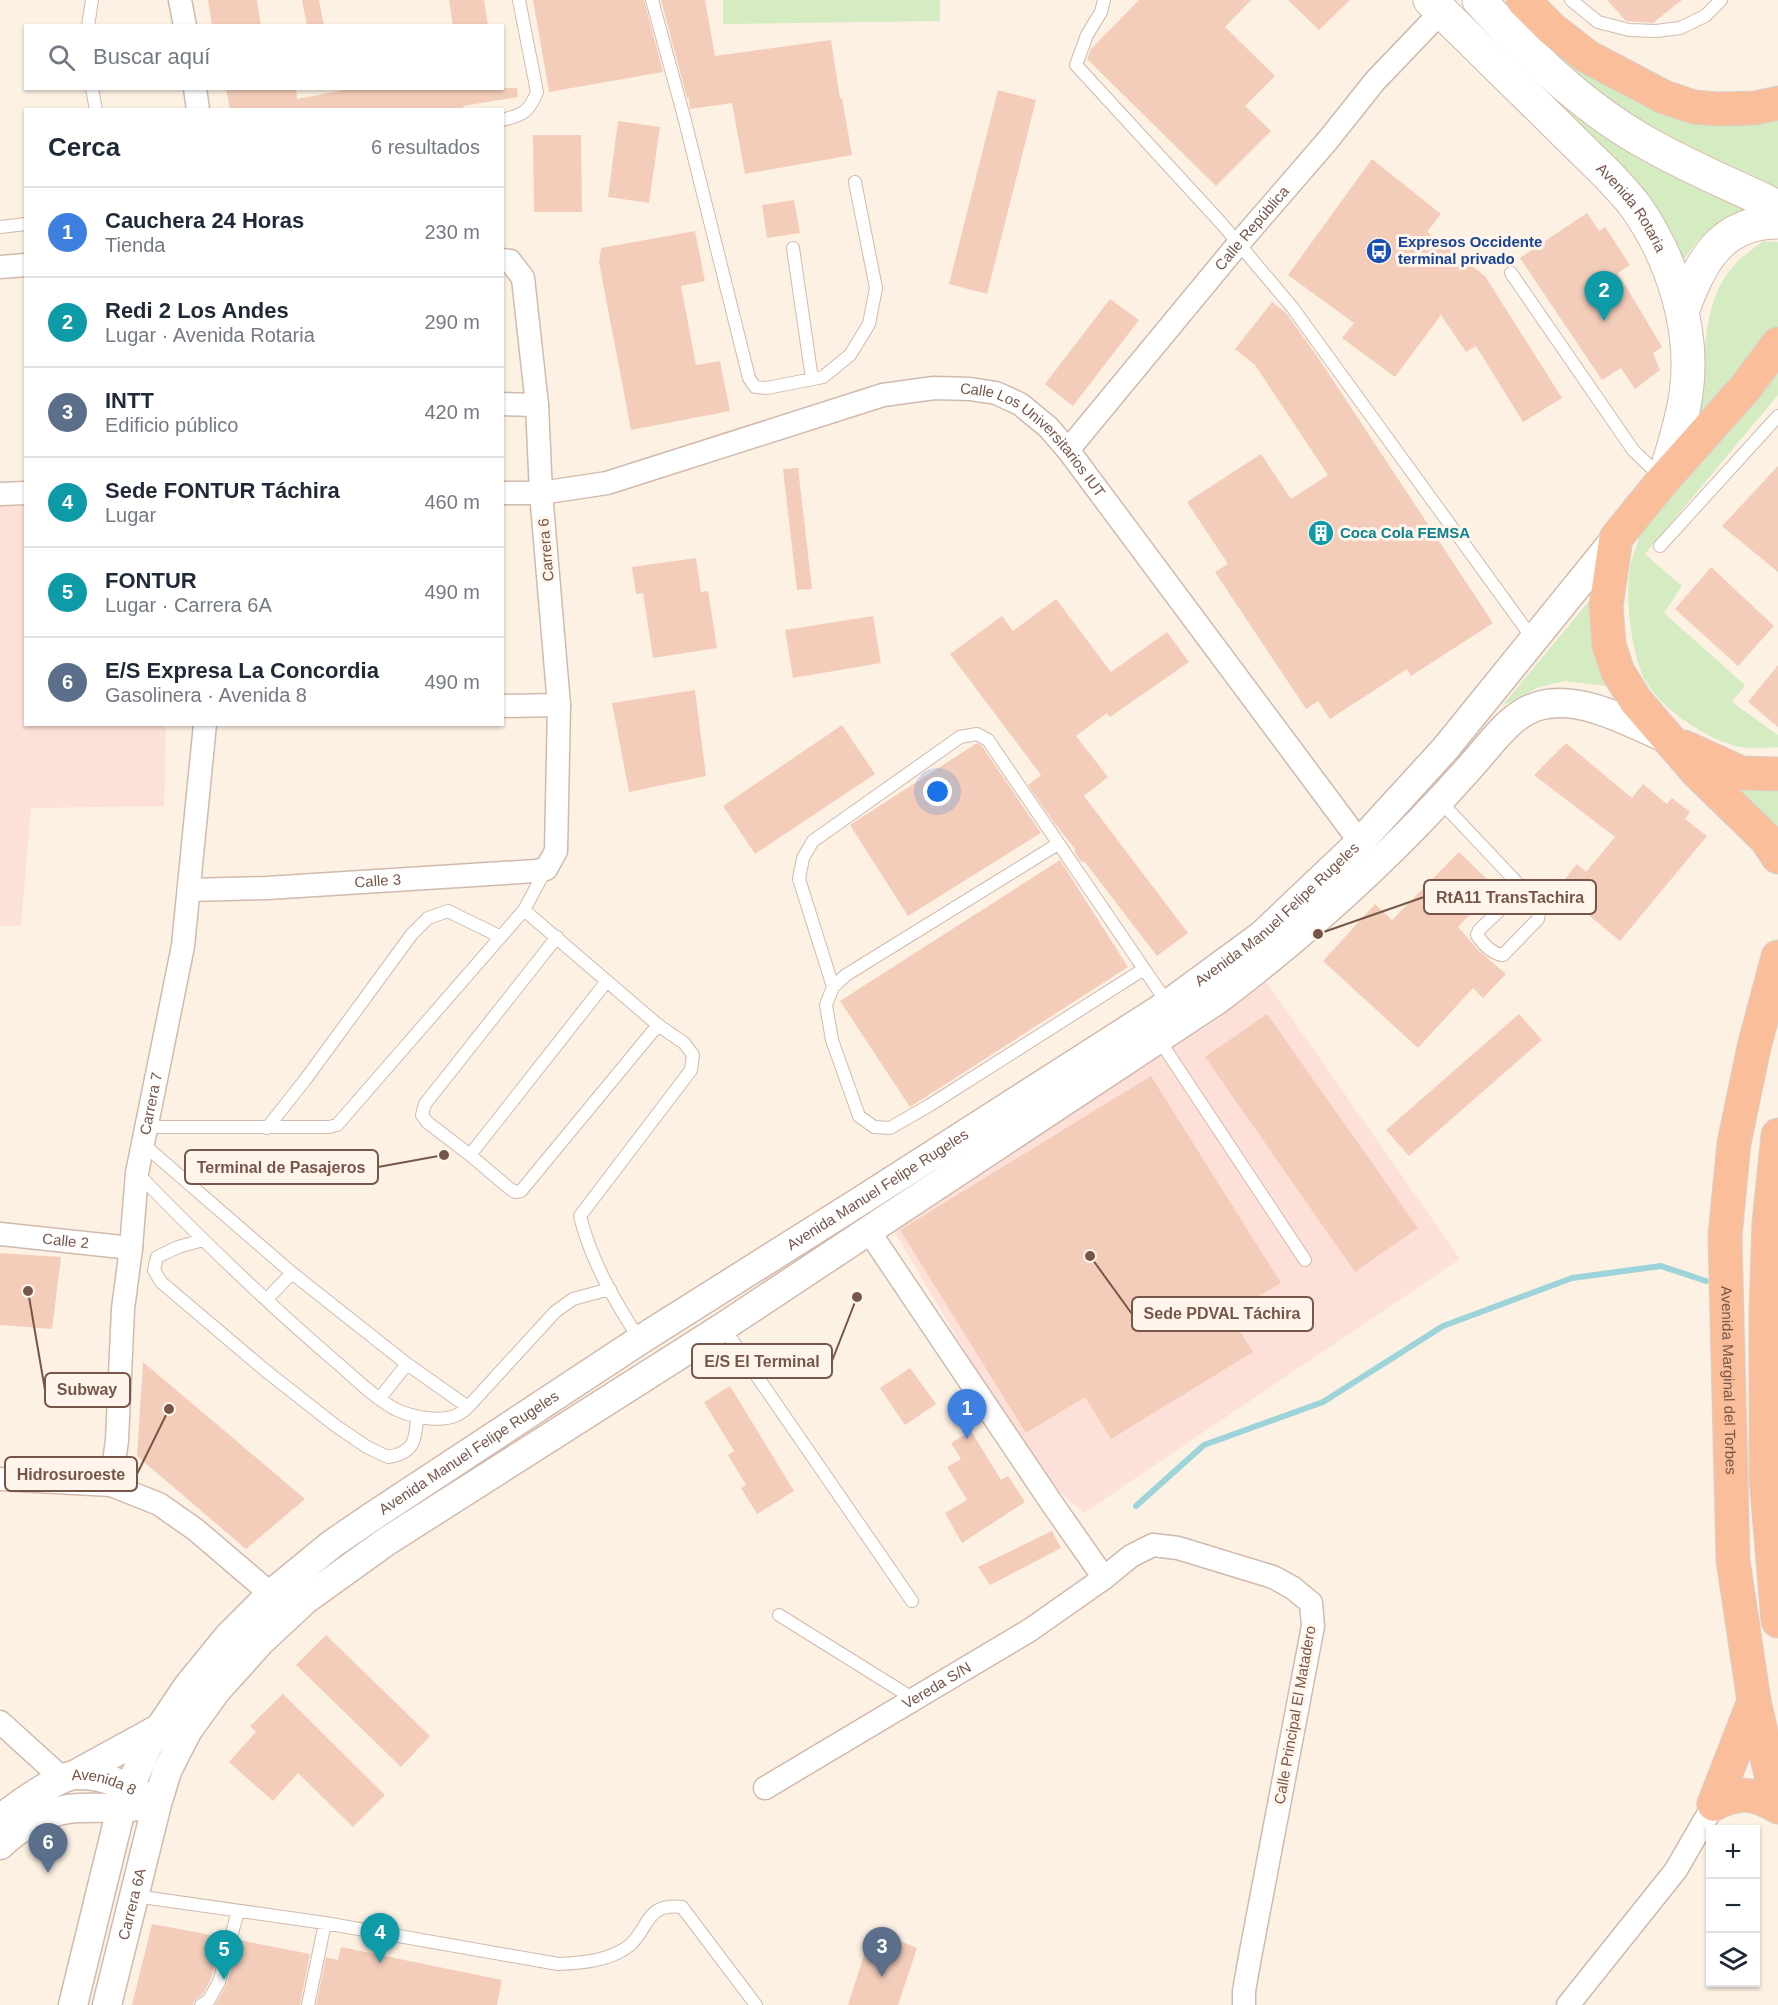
<!DOCTYPE html>
<html lang="es">
<head>
<meta charset="utf-8">
<style>
	:root { --surface:#fff; --page:#f6f6f7; --text:#1f2937; --muted:#747a83; --line:#e0e1e3; --accent:#ea580c }
	body { margin:0; font-family:Helvetica,sans-serif; background:var(--page); color:var(--text) }
	.controls { position:absolute; right:18px; bottom:18px; display:grid; overflow:hidden; border-radius:0px; box-shadow:0 2px 4px #0004 }
	.controls button { width:54px; height:54px; display:grid; place-items:center; padding:0; border:0; border-bottom:2px solid var(--line); background:var(--surface); color:var(--text); font:30px sans-serif }
	.you { position:absolute; left:938px; top:792px; width:21px; height:21px; margin:-15px; border:4px solid #fff; border-radius:50%; background:#1a73e8; box-shadow:0 0 0 9px #1a73e833 }
	.badge { display:grid; place-items:center; width:39px; height:39px; border-radius:50%; background:var(--accent); color:#fff; font-size:20px; font-weight:700 }
	.pin { position:absolute; translate:-50% -50px; filter:drop-shadow(0 2px 3px #0008) }
	.pin::after { content:''; position:absolute; top:32px; width:21px; height:18px; background:inherit; clip-path:polygon(0 0,100% 0,50% 100%) }
	.list { margin:0; padding:0; list-style:none }
	h2 { display:flex; justify-content:space-between; align-items:center; height:78px; margin:0; padding:0 24px; font-size:26px }
	h2 small { font-size:20px; font-weight:400; color:var(--muted) }
	.list li { display:grid; grid-template-columns:39px 1fr auto; gap:18px; align-items:center; box-sizing:border-box; height:90px; padding:0 24px; border-top:2px solid var(--line) }
	.list b { display:block; font-size:22px; white-space:nowrap }
	.list p { margin:0; font-size:20px; white-space:nowrap; color:var(--muted) }
	.list em { font-size:20px; font-style:normal; color:var(--muted) }
	.icon { flex:none; width:33px; height:33px; fill:none; stroke:currentColor; stroke-width:2; stroke-linecap:round; stroke-linejoin:round }
	.map { position:relative; flex:none; width:1778px; height:2005px; overflow:hidden }
	.search { position:absolute; background:var(--surface); box-shadow:0 2px 4px #0004; left:24px; top:24px; width:480px; height:66px; display:flex; align-items:center; gap:15px; box-sizing:border-box; padding:0 21px; border-radius:0px; color:var(--muted); font-size:22px }
	.panel { position:absolute; background:var(--surface); box-shadow:0 2px 4px #0004; left:24px; top:108px; width:480px; height:618px; border-radius:0px }
	.map>svg:first-child { display:block }
	.commercial { fill:#fde0d7 }
	.green { fill:#d5ebc2 }
	.lines { fill:none; stroke-linecap:round; stroke-linejoin:round }
	.stream { stroke:#9dd4d9; stroke-width:6 }
	.building { fill:#f3cdba }
	.service-casing { stroke:#d0baad; stroke-width:14 }
	.minor-casing { stroke:#d0baad; stroke-width:25 }
	.tertiary-casing { stroke:#d0baad; stroke-width:31 }
	.secondary-casing { stroke:#d4b9aa; stroke-width:35 }
	.trunk-casing { stroke:#d9d0cc; stroke-width:35 }
	.service { stroke:#fff; stroke-width:12 }
	.minor { stroke:#fff; stroke-width:22 }
	.tertiary { stroke:#fff; stroke-width:28 }
	.secondary { stroke:#fff; stroke-width:33 }
	.trunk { stroke:#fabe9a; stroke-width:33 }
	.labels { text-anchor:middle; stroke-width:6; stroke-linejoin:round; paint-order:stroke }
	.street-label { font-size:15px; fill:#765649; stroke:#fff5ea }
	.transit-label { font-size:15px; font-weight:bold; fill:#164399; stroke:#fff5ea; text-anchor:start }
	.culture-label { font-size:15px; font-weight:bold; fill:#0d838f; stroke:#fff5ea; text-anchor:start }
	.leader { fill:none; stroke:#765649; stroke-width:2 }
	.callout-dot { fill:#765649; stroke:#fff5ea; stroke-width:2 }
	.callout { fill:#fff5ea; stroke:#765649; stroke-width:2 }
	.callout-label { font-size:16px; text-anchor:middle; font-weight:bold; fill:#765649 }
</style>
</head>
<body>
<div class="map">
<svg width="1778" height="2005" viewBox="0 0 1778 2005">
	<rect width="100%" height="100%" fill="#fdf1e4"/>
	<path class="commercial" d="M0 506H25L26 724 166 725 164 806 31 808 21 926H0Z
		M1263 977 1460 1259 1084 1513 1036 1471 892 1228 1218 1019Z"/>
	<path class="green" d="M723 0H940V21L723 24Z
		M1494 0H1502C1556 47 1630 118 1706 123 1724 124 1758 116 1778 114V191L1669 137 1624 111 1575 79Z
		M1522 73 1536 80 1755 211C1716 219 1704 230 1682 262L1659 213 1630 173Z
		M1763 241 1778 242V327L1697 426C1709 373 1695 305 1737 262 1745 254 1755 248 1763 241Z
		M1778 358V395L1645 554 1682 586 1664 613 1745 685 1732 702 1778 735V747C1763 748 1746 750 1732 745 1704 737 1659 707 1645 680 1631 653 1625 597 1630 567 1632 556 1638 544 1641 532Z
		M1594 595 1596 651 1606 686 1564 681 1537 688 1502 706Z
		M1734 790 1778 791V828Z"/>
	<g class="lines">
		<path class="stream" d="M1136 1506 1204 1445 1323 1402 1443 1326 1572 1278 1661 1266 1706 1281"/>
	</g>
	<path class="building" d="M208 0H257L261 26H212Z
		M302 0H319L324 26H307Z
		M449 0H484L488 26H453Z
		M533 0H644L663 72 549 92Z
		M661 0H705L715 56 831 40 840 99 842 98 852 155 745 174 732 103 690 109 689 97 687 98Z
		M1139 0H1251L1225 27 1275 76 1245 106 1271 131 1216 186 1087 59 1091 49Z
		M1288 0H1350L1319 30Z
		M1607 0H1682L1653 23 1626 21Z
		M226 88H296L297 99 355 88H517L518 97 463 106 464 110H230Z
		M998 90 1036 100 987 294 949 284Z
		M618 121 660 127 649 203 608 197Z
		M533 135H581L582 212H534Z
		M1372 159 1441 214 1427 232 1485 276 1562 398 1523 422 1476 346 1466 352 1441 315 1395 377 1342 338 1354 323 1288 275Z
		M794 200 800 233 767 238 762 205Z
		M1587 213 1599 231 1605 227 1630 265 1618 273 1662 347 1653 353 1660 370 1635 389 1621 368 1602 380 1520 258Z
		M695 231 705 281 681 286 696 365 720 361 730 411 631 430 599 262 601 248Z
		M1110 299 1139 320 1073 406 1045 384Z
		M1272 302 1286 313 1319 359 1493 623 1411 676 1407 669 1330 719 1318 701 1306 709 1215 572 1228 564 1187 502 1261 454 1291 499 1328 475 1255 365 1235 349Z
		M1778 466V572L1722 526Z
		M798 468 812 589 797 590 783 469Z
		M696 558 701 592 708 591 717 648 653 658 643 593 636 594 632 567Z
		M1711 567 1774 626 1738 666 1675 609Z
		M1056 599 1111 672 1167 632 1189 662 1110 717 1107 713 1076 736 1108 777 1084 796 1188 933 1157 956 1084 861 1082 863 1074 851 1076 850 1055 824 1028 785 1041 775 950 654 1002 616 1013 631Z
		M873 616 881 663 793 678 785 630Z
		M1778 665V727L1748 702Z
		M695 690 706 776 629 792 612 703Z
		M842 725 875 774 755 854 723 806Z
		M977 743 982 746 1041 833 908 916 850 825Z
		M1566 743 1632 798 1643 784 1667 804 1672 798 1690 812 1685 819 1707 836 1620 941 1557 889 1577 864 1586 872 1615 837 1534 775Z
		M1459 852 1496 888 1458 927 1479 951 1506 974 1483 998 1473 988 1418 1048 1323 961 1375 904 1392 920Z
		M1060 860 1128 967 910 1107 840 1001Z
		M1267 1014 1418 1228 1355 1272 1205 1057Z
		M1519 1014 1542 1040 1409 1156 1386 1130Z
		M1151 1076 1281 1283 1229 1314 1253 1352 1111 1439 1085 1397 1026 1433 900 1230Z
		M0 1253 61 1257 52 1329 0 1325Z
		M143 1362 305 1499 246 1549 137 1456Z
		M910 1368 936 1404 905 1425 880 1388Z
		M730 1386 794 1491 757 1514 741 1488 746 1485 728 1455 734 1451 704 1402Z
		M971 1431 1001 1480 1008 1476 1025 1502 962 1543 945 1513 967 1500 947 1467 961 1459 951 1443Z
		M1052 1531 1061 1548 990 1585 978 1567Z
		M326 1635 430 1736 401 1767 296 1665Z
		M283 1694 385 1795 353 1827 298 1773 273 1801 229 1762 256 1732 250 1726Z
		M152 1924 222 1937 211 1979 203 1994 194 2001 193 2005H132Z
		M872 1930 917 1948 898 2005H848Z
		M239 1940 310 1954 300 2005H215L227 1984Z
		M341 1947 502 1980 497 2005H316L326 1957 338 1960Z"/>
	<g class="lines">
		<g class="service-casing">
			<path id="service" d="M652 0 684 117 749 378 755 387 767 388 823 377 850 355 869 324 876 288 855 182
				M1104 0 1101 12 1087 35 1076 65 1222 224 1292 307 1533 639
				M1571 0 1598 22 1629 30 1656 31 1680 28 1705 16 1721 0
				M88 26 92 0
				M92 88 96 110
				M502 120C523 115 529 112 537 92L519 0
				M0 227 26 224
				M793 248 812 379
				M1511 273 1633 450 1661 477
				M1660 546 1778 416
				M1440 801 1540 907 1538 919 1503 955C1492 954 1483 944 1477 935L1479 930 1523 888
				M1058 844 846 975 833 987 826 1005 832 1040 859 1116 874 1127 890 1128 930 1105 1144 969
				M524 910 658 1025 684 1043 693 1055 691 1070 580 1216C591 1261 615 1302 640 1340
				M557 937 425 1104 422 1115 427 1122 470 1155 607 981
				M833 987 799 879 803 858 813 841 960 737 977 734 988 740 1168 1004
				M1158 1038 1305 1260
				M146 1127H329L337 1125 524 910 546 869
				M267 1128 305 1080 412 934 428 918 448 911 499 936
				M143 1144 292 1273 407 1364 468 1407
				M470 1155 509 1188 515 1192 521 1191 658 1025
				M137 1173C200 1238 266 1302 335 1361 354 1377 373 1397 395 1409 412 1417 440 1423 457 1415 461 1413 465 1410 468 1407L555 1312 573 1299 610 1289
				M203 1240 178 1247 157 1257 154 1270 161 1282 266 1371 336 1426 367 1447 388 1457C414 1453 416 1440 417 1417
				M267 1299 292 1273
				M723 1327 912 1601
				M380 1398 407 1364
				M779 1615 914 1699
				M135 1896 325 1923 558 1964C582 1963 610 1961 630 1945 650 1927 645 1903 682 1907L756 2005
				M201 2005 209 2000 219 1982 238 1911
				M308 2005 325 1923"/>
		</g>
		<g class="minor-casing">
			<g id="minor">
				<path d="M180 0 185 26"/>
				<path d="M195 88 198 110"/>
				<path d="M0 267 26 265"/>
				<path d="M502 404 537 405"/>
				<path id="s1" d="M1068 450 1239 243 1328 140 1375 81 1441 12"/>
				<path id="s2" d="M502 493H541L607 483 883 395 934 388 970 389 996 393 1020 404 1048 427 1068 450 1360 842"/>
				<path d="M0 494 26 493"/>
				<path d="M502 706 559 705"/>
				<path id="s3" d="M189 890 267 888 536 871 546 869 556 851 559 705 541 493 537 405 523 278 510 261 502 260"/>
				<path d="M868 1230 1053 1505 1104 1578"/>
				<path id="s4" d="M0 1234 131 1248"/>
				<path d="M0 1479 111 1485 159 1504 196 1530 271 1594"/>
				<path id="s5" d="M111 1485 117 1440 123 1309 131 1248 137 1173 183 946 205 724"/>
				<path d="M0 1722 63 1779"/>
				<path id="s6" d="M765 1788 1030 1630 1104 1578 1131 1556 1153 1545 1178 1548 1273 1577 1293 1588 1311 1603 1313 1626 1250 1957 1244 1991V2005"/>
				<path d="M1568 2005 1676 1870 1714 1804"/>
			</g>
		</g>
		<g class="tertiary-casing">
			<g id="tertiary">
				<path d="M74 1775 158 1729"/>
				<path id="s7" d="M0 1820C14 1807 58 1776 76 1775 101 1774 127 1785 147 1798"/>
				<path d="M0 1845C21 1825 49 1809 79 1808 100 1807 119 1809 140 1806"/>
				<path id="s8" d="M73 2005 121 1809 147 1747 188 1686 228 1637 271 1594 332 1544 373 1516 640 1340 862 1200 1168 1004 1262 935 1360 842 1445 749 1616 538"/>
				<path id="s9" d="M107 2005 157 1804 167 1771 177 1751 188 1730 216 1691 260 1642 305 1600 387 1541 723 1327 1217 1000C1310 930 1395 852 1471 766 1492 743 1511 712 1542 705 1584 695 1634 725 1672 741"/>
			</g>
		</g>
		<g class="secondary-casing">
			<g id="secondary">
				<path id="s10" d="M1430 0 1609 176C1618 186 1628 196 1636 207 1673 260 1695 330 1686 394 1682 423 1672 451 1664 479"/>
				<path d="M1479 0C1525 50 1578 103 1638 138 1683 165 1731 184 1778 207"/>
				<path d="M1683 309C1701 262 1720 222 1778 222"/>
			</g>
		</g>
		<g class="trunk-casing">
			<g id="trunk">
				<path d="M1523 0 1552 29 1588 57 1664 97 1694 107 1717 109 1755 108 1778 103"/>
				<path d="M1778 344 1746 387 1664 479 1616 538 1606 606 1609 645 1618 672 1636 701 1698 773 1766 839 1778 857"/>
				<path d="M1684 747 1741 773 1778 774"/>
				<path id="s11" d="M1778 957 1754 1047 1734 1143 1725 1236 1733 1560 1754 1701 1778 1805"/>
				<path d="M1778 1135 1769 1223 1766 1312V1477L1778 1621"/>
				<path d="M1714 1804 1754 1701"/>
				<path d="M1714 1804C1740 1791 1754 1793 1778 1807"/>
			</g>
		</g>
		<use href="#service" class="service"/>
		<use href="#minor" class="minor"/>
		<use href="#tertiary" class="tertiary"/>
		<use href="#secondary" class="secondary"/>
		<use href="#trunk" class="trunk"/>
	</g>
	<defs>
		<g id="bus-disc" transform="scale(1.35)"><circle r="9.5" fill="#1a4fb4" stroke="#fff5ea"/><path d="M-5-6H5V4H4V6H2V4H-2V6H-4V4H-5ZM-3.5-4V0h7V-4ZM-3.5 1.2v1.5H-2V1.2ZM2 1.2v1.5H3.5V1.2Z" fill="#fff"/></g>
		<g id="building-disc" transform="scale(1.35)"><circle r="9.5" fill="#0f9aa8" stroke="#fff5ea"/><path d="M-4-6H4V6H1V3H-1V6H-4ZM-2.5-4.3h1.7v1.8h-1.7ZM.8-4.3h1.7v1.8H.8ZM-2.5-1h1.7V.8h-1.7ZM.8-1h1.7V.8H.8Z" fill="#fff"/></g>
	</defs>
	<g fill-rule="evenodd">
		<use href="#bus-disc" x="1379" y="251"/>
		<use href="#building-disc" x="1321" y="533"/>
	</g>
	<g class="labels">
		<g class="street-label">
			<text dy="5" stroke="none"><textPath href="#s10" startOffset="290">Avenida Rotaria</textPath></text>
			<text dy="5" stroke="none"><textPath href="#s1" startOffset="288">Calle República</textPath></text>
			<text dy="5" stroke="none"><textPath href="#s2" startOffset="566">Calle Los Universitarios IUT</textPath></text>
			<text transform="translate(546 550) rotate(-95)" y="5">Carrera 6</text>
			<text dy="5" stroke="none"><textPath href="#s3" startOffset="189">Calle 3</textPath></text>
			<text dy="5" stroke="none"><textPath href="#s8" startOffset="1682">Avenida Manuel Felipe Rugeles</textPath></text>
			<text dy="5" stroke="none"><textPath href="#s5" startOffset="384">Carrera 7</textPath></text>
			<text dy="5" stroke="none"><textPath href="#s8" startOffset="1196">Avenida Manuel Felipe Rugeles</textPath></text>
			<text dy="5" stroke="none"><textPath href="#s4" startOffset="66">Calle 2</textPath></text>
			<text dy="5" stroke="none"><textPath href="#s11" startOffset="429">Avenida Marginal del Torbes</textPath></text>
			<text dy="5" stroke="none"><textPath href="#s8" startOffset="710">Avenida Manuel Felipe Rugeles</textPath></text>
			<text dy="5" stroke="none"><textPath href="#s6" startOffset="200">Vereda S/N</textPath></text>
			<text transform="translate(1295 1715) rotate(-80)" y="5">Calle Principal El Matadero</text>
			<text dy="5" stroke="none"><textPath href="#s7" startOffset="118">Avenida 8</textPath></text>
			<text dy="5" stroke="none"><textPath href="#s9" startOffset="104">Carrera 6A</textPath></text>
		</g>
		<g class="transit-label">
			<text x="1398" y="247">Expresos Occidente<tspan x="1398" dy="17">terminal privado</tspan></text>
		</g>
		<g class="culture-label">
			<text x="1340" y="538">Coca Cola FEMSA</text>
		</g>
	</g>
	<path class="leader" d="M1318 934L1424 897M444 1155L378 1167M1090 1256L1132 1314M857 1297L832 1361M28 1291L45 1390M169 1409L137 1474"/>
	<g class="callout-dot">
		<circle cx="1318" cy="934" r="6"/>
		<circle cx="444" cy="1155" r="6"/>
		<circle cx="1090" cy="1256" r="6"/>
		<circle cx="857" cy="1297" r="6"/>
		<circle cx="28" cy="1291" r="6"/>
		<circle cx="169" cy="1409" r="6"/>
	</g>
	<g class="callout">
		<rect x="1424" y="880" width="172" height="34" rx="6"/>
		<rect x="185" y="1150" width="193" height="34" rx="6"/>
		<rect x="1132" y="1297" width="181" height="34" rx="6"/>
		<rect x="692" y="1344" width="140" height="34" rx="6"/>
		<rect x="45" y="1373" width="85" height="34" rx="6"/>
		<rect x="5" y="1457" width="132" height="34" rx="6"/>
	</g>
	<g class="callout-label">
		<text x="1510" y="903">RtA11 TransTachira</text>
		<text x="281" y="1173">Terminal de Pasajeros</text>
		<text x="1222" y="1319">Sede PDVAL Táchira</text>
		<text x="762" y="1367">E/S El Terminal</text>
		<text x="87" y="1395">Subway</text>
		<text x="71" y="1480">Hidrosuroeste</text>
	</g>
</svg>
<div class="controls">
<button>+</button>
<button>−</button>
<button><svg class="icon" aria-label="layers" viewBox="0 0 24 24"><path d="M12 4l9 5-9 5-9-5zM3 14l9 5 9-5"/></svg></button>
</div>
<div class="you"></div>
<div class="pin badge" style="left:967px;top:1439px;background:#3f7fe0">1</div>
<div class="pin badge" style="left:1604px;top:321px;background:#0f9aa8">2</div>
<div class="pin badge" style="left:882px;top:1977px;background:#5c6f8a">3</div>
<div class="pin badge" style="left:380px;top:1963px;background:#0f9aa8">4</div>
<div class="pin badge" style="left:224px;top:1980px;background:#0f9aa8">5</div>
<div class="pin badge" style="left:48px;top:1873px;background:#5c6f8a">6</div>
<div class="search"><svg class="icon" aria-label="search" viewBox="0 0 24 24"><circle cx="10" cy="10" r="6"/><path d="M15 15l6 6"/></svg>Buscar aquí</div>
<section class="panel">
<h2>Cerca<small>6 resultados</small></h2>
<ul class="list">
<li><span class="badge" style="background:#3f7fe0">1</span><div><b>Cauchera 24 Horas</b><p>Tienda</p></div><em>230 m</em></li>
<li><span class="badge" style="background:#0f9aa8">2</span><div><b>Redi 2 Los Andes</b><p>Lugar · Avenida Rotaria</p></div><em>290 m</em></li>
<li><span class="badge" style="background:#5c6f8a">3</span><div><b>INTT</b><p>Edificio público</p></div><em>420 m</em></li>
<li><span class="badge" style="background:#0f9aa8">4</span><div><b>Sede FONTUR Táchira</b><p>Lugar</p></div><em>460 m</em></li>
<li><span class="badge" style="background:#0f9aa8">5</span><div><b>FONTUR</b><p>Lugar · Carrera 6A</p></div><em>490 m</em></li>
<li><span class="badge" style="background:#5c6f8a">6</span><div><b>E/S Expresa La Concordia</b><p>Gasolinera · Avenida 8</p></div><em>490 m</em></li>
</ul>
</section>
</div>
</body>
</html>
